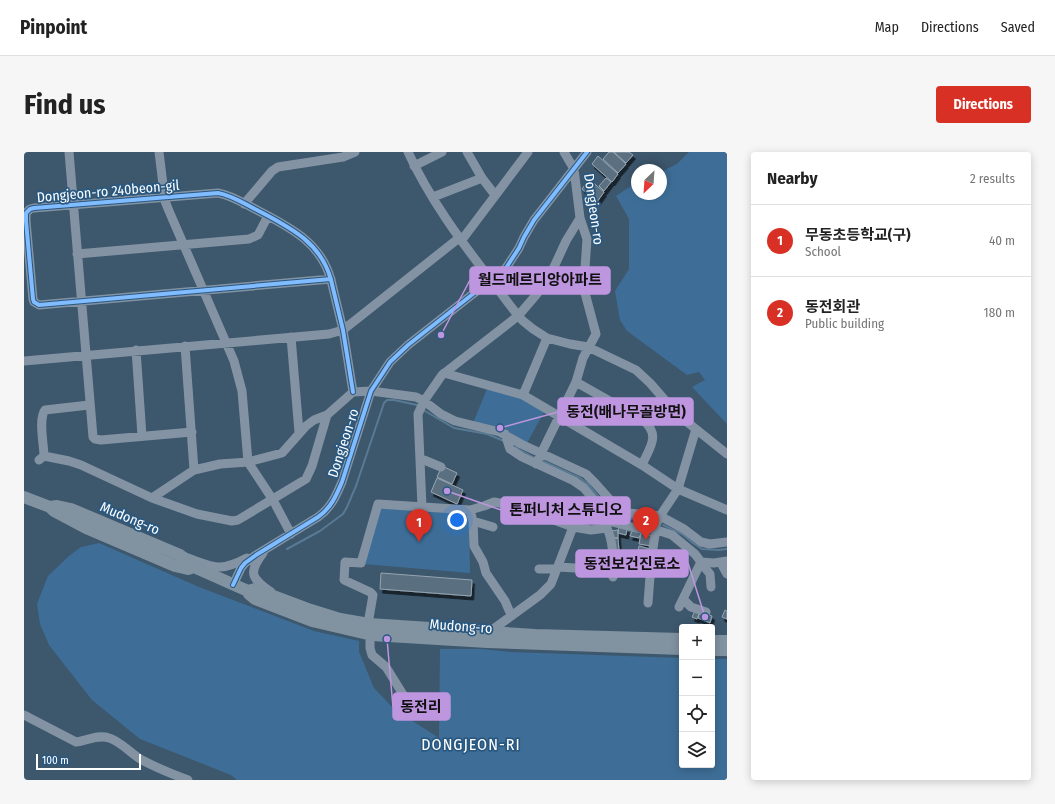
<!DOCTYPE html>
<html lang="en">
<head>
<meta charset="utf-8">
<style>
	:root { --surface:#fff; --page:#f6f6f6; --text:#222; --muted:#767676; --line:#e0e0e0; --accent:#d93025 }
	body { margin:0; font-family:"Fira Sans Condensed","Noto Sans KR",sans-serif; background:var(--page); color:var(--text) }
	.controls { position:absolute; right:12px; bottom:12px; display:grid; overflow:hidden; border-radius:4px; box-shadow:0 2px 10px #0003 }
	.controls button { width:36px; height:36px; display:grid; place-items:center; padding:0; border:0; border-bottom:1px solid var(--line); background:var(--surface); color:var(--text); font:20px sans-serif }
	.compass { position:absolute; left:607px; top:12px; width:36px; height:36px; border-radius:50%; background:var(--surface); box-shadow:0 2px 10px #0003; rotate:205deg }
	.scale { position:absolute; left:12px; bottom:10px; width:105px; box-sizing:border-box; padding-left:4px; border:2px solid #fff; border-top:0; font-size:11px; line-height:14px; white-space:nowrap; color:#fff; -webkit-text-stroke:3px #295881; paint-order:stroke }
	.you { position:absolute; left:433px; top:368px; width:14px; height:14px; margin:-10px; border:3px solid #fff; border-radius:50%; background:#1a73e8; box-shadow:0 0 0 6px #1a73e833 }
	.badge { display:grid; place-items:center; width:26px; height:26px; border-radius:50%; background:var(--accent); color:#fff; font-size:13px; font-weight:700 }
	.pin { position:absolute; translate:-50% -33px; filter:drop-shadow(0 1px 2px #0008) }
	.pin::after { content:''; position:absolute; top:21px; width:14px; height:12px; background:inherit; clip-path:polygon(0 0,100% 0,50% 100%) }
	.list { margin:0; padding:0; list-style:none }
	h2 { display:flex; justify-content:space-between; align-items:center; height:52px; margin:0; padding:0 16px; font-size:17px }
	h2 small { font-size:13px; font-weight:400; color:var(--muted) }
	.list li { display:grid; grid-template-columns:26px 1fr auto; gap:12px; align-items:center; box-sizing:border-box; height:72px; padding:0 16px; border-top:1px solid var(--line) }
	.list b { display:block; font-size:15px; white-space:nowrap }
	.list p { margin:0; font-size:13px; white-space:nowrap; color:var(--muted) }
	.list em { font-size:13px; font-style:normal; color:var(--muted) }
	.icon { flex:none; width:22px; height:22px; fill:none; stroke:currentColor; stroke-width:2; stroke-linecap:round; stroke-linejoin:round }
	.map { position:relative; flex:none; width:703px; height:628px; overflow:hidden; border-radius:4px }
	header { display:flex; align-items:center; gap:24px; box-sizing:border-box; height:56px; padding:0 20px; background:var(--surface); border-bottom:1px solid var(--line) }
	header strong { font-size:19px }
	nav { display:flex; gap:22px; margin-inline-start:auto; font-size:14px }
	.intro { display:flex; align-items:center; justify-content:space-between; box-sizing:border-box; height:96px; padding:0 24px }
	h1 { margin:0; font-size:28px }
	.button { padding:10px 18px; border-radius:4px; background:var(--accent); color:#fff; font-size:14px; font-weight:700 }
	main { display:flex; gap:24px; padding:0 24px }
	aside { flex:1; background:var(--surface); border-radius:4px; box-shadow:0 2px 10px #0003 }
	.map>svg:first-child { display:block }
	.green { fill:#3e6e97 }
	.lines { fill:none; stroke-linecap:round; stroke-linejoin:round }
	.stream { stroke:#587a94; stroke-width:2 }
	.building { fill:#5a6f80; stroke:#96a5b2; filter:url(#shadow) }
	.minor { stroke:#8393a3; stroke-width:9 }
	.major { stroke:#8192a1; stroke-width:12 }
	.cycleway-casing { stroke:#295881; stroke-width:6 }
	.cycleway { stroke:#80bcff; stroke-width:4 }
	.labels { text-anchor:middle; stroke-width:3.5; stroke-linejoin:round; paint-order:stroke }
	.street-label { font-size:14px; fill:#fff; stroke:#295881 }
	.quarter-label { font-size:16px; letter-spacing:1px; fill:#fff; stroke:#295881 }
	.leader { fill:none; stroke:#bd96df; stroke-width:1.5 }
	.callout-dot { fill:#bd96df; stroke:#295881; stroke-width:1.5 }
	.callout { fill:#bd96df; stroke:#bd96df; stroke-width:1.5 }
	.callout-label { font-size:15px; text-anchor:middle; font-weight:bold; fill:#111 }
</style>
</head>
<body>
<header>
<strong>Pinpoint</strong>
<nav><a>Map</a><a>Directions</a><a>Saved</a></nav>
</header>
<div class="intro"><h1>Find us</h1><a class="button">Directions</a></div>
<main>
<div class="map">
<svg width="703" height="628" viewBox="0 0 703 628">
	<defs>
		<filter id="shadow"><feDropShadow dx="2.5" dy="4" stdDeviation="0" flood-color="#0009"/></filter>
	</defs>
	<rect width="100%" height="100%" fill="#3d576d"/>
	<path class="green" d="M665 0H703V272L668 235 681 228 675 220 663 223 603 179 596 168 591 139 605 117V67L592 44 613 30V42H637V20L653 12Z
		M463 237 495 245 520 260 503 291 480 277 449 271Z
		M355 353 445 359 446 421 339 412Z
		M75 391 175 435 290 479 335 489V500L350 536 370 557 415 586 416 497H458L486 500 658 506V613H688V507H703V628H213L207 623 116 587 68 548 25 493 16 472 13 452 24 424 45 404 57 395Z"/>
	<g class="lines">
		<path class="stream" d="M401 259 430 276 463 282 480 289
			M491 295 509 305
			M519 309 556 326 564 332 588 361 595 365 629 370
			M639 373 658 382 669 391 678 397 695 398 703 397
			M263 397 296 379 319 362 323 355 332 334 360 251 363 248H370L393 253"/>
	</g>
	<path class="building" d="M585 0H589L602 12 594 21 579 7Z
		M590 0H605L609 3 602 11Z
		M574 4 594 22 588 30 568 12Z
		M582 26 587 30 580 39 575 34Z
		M565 27 580 40 573 50 558 37Z
		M418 314 433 321 428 332 413 325Z
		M413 326 439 338 433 352 407 340Z
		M595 375 603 377 602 383 594 381Z
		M594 378V386H589L588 379Z
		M608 379 617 381 615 386 606 384Z
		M617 381 629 384 627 394 615 392Z
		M589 386H594L595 399H591Z
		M615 394 626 397 624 406 613 403Z
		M357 421 448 428 447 444 356 437Z
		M672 457 676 459 673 467 668 465Z
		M701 458 703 459V467L698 465Z
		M676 459 688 464 686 471 674 466Z"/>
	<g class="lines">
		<path class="minor" d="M45 0 69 285 71 287 77 288 168 280
			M135 0 141 49 145 59 210 209 218 239 224 310 249 348 267 382
			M384 0C405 46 436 88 467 128 478 142 487 156 499 169L509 177 523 186 546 192 564 195 612 218 626 231 653 262 703 302
			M443 0 458 26 471 43
			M390 14 418 0
			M409 45 458 26
			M220 52 248 19 254 15 319 5 331 0
			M437 89 504 0
			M53 102 225 87 234 83 244 64
			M307 127 15 153 10 150 9 147 2 69V61L6 57 10 56 194 41C207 43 221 52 233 58 265 75 297 90 307 128L319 178 329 240
			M267 185 275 280
			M161 194 170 318
			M112 198 118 284
			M0 209 305 182 319 178 435 86
			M420 221 499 243 618 313 654 337 703 358
			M552 230 619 268C637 283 626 295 618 313
			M329 240 347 239 392 245 400 249 417 262 431 269 476 280 497 292 562 322 571 331 595 358 604 361 636 364 660 377 677 390 686 392 703 390
			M499 243 523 186
			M481 282 486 297 498 305 550 329 560 336 588 370 612 376 630 377 648 383 671 402 677 410 690 411 703 409
			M20 304C20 293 14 267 21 258L65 253
			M15 308 20 304 45 309 57 313 128 346 173 362 208 369 214 368 282 327 288 314 303 263
			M396 309 400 308 417 315
			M512 312 552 230 559 206 572 182 561 141 560 131 563 87 556 66 550 17 540 0
			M128 346 170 318 196 312 224 310 258 301 282 274 290 268 303 263 329 240
			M398 355 394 262 400 249 418 223 494 164 512 143 524 128 542 89 556 66
			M446 358 449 369 450 394 459 410 462 421 481 449 487 463
			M449 369 469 375
			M583 376C590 392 589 408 589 425
			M630 377 636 364 654 337 672 277
			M239 401C224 421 227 426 247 440
			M161 405C190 415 194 421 223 406
			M698 410 697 411 703 422
			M677 411 686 422 687 435
			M534 415 551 416
			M515 417H533
			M209 433 217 416 221 411 232 403 294 365C307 356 312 344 318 330L347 239 366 210 384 193 482 116 495 96 500 85 510 68 563 0
			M659 447 667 455 682 460
			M624 451C626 426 627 402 632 378
			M655 455 677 410
			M345 466 349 443 346 440 320 428 321 410 337 411 354 352 446 358 460 354 470 350 487 353 516 363 549 375 567 378 583 376
			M464 481 516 443 527 432 549 375
			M346 489V496L348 503 362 515 380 544 390 552
			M0 563 52 590C62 589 74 582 85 586 98 590 107 602 118 608 133 616 148 622 164 628"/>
		<path class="major" d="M0 345 26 355 30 359 62 376 151 414 164 417 170 415
			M26 355 33 354 47 357 156 403 167 411 170 415 224 439 225 442 231 447 288 469 348 483 463 490 658 497
			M224 439 231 437 287 458 316 467 345 472 511 483 658 487
			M688 489H703
			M688 498H703"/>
		<g class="cycleway-casing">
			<path id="cycleway" d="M307 127 15 153 10 150 9 147 2 69V61L6 57 10 56 194 41C207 43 221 52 233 58 265 75 297 90 307 128L319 178 329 240
				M209 433 217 416 221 411 232 403 294 365C307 356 312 344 318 330L347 239 366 210 384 193 482 116 495 96 500 85 510 68 563 0"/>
		</g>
		<use href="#cycleway" class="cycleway"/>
	</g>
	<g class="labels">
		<g class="street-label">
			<text transform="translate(84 39) rotate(-5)" y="5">Dongjeon-ro 240beon-gil</text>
			<text transform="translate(570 57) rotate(82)" y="5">Dongjeon-ro</text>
			<text transform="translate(319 291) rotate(-72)" y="5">Dongjeon-ro</text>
			<text transform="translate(106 366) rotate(23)" y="5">Mudong-ro</text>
			<text transform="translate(437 474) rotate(4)" y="5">Mudong-ro</text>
		</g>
		<g class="quarter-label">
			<text x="447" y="598">DONGJEON-RI</text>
		</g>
	</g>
	<path class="leader" d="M417 183L446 128M476 276L534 260M423 339L477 358M681 465L664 411M363 487L369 555"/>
	<g class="callout-dot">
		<circle cx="417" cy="183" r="4"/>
		<circle cx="476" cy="276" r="4"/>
		<circle cx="423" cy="339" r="4"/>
		<circle cx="681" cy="465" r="4"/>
		<circle cx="363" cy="487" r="4"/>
	</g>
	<g class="callout">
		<rect x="446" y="115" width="140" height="27" rx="4"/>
		<rect x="534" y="246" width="135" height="27" rx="4"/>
		<rect x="477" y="345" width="129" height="27" rx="4"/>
		<rect x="552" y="398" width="112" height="27" rx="4"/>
		<rect x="369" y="541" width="57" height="27" rx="4"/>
	</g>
	<g class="callout-label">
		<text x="516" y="133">월드메르디앙아파트</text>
		<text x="602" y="265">동전(배나무골방면)</text>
		<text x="542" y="363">톤퍼니처 스튜디오</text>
		<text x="608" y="417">동전보건진료소</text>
		<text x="397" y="560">동전리</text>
	</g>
</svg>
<div class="controls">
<button>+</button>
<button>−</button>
<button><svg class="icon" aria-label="locate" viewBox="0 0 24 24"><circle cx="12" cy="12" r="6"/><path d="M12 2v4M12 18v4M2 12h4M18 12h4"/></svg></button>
<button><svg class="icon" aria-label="layers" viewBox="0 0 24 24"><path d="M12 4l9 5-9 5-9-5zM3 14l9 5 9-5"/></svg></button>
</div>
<svg class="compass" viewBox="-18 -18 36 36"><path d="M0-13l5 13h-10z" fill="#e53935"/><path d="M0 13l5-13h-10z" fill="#767676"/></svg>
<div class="scale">100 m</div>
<div class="you"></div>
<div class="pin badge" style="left:395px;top:390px">1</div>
<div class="pin badge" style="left:622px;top:388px">2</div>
</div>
<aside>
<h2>Nearby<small>2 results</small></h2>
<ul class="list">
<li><span class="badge">1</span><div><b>무동초등학교(구)</b><p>School</p></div><em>40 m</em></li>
<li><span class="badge">2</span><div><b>동전회관</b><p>Public building</p></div><em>180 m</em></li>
</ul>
</aside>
</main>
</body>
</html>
